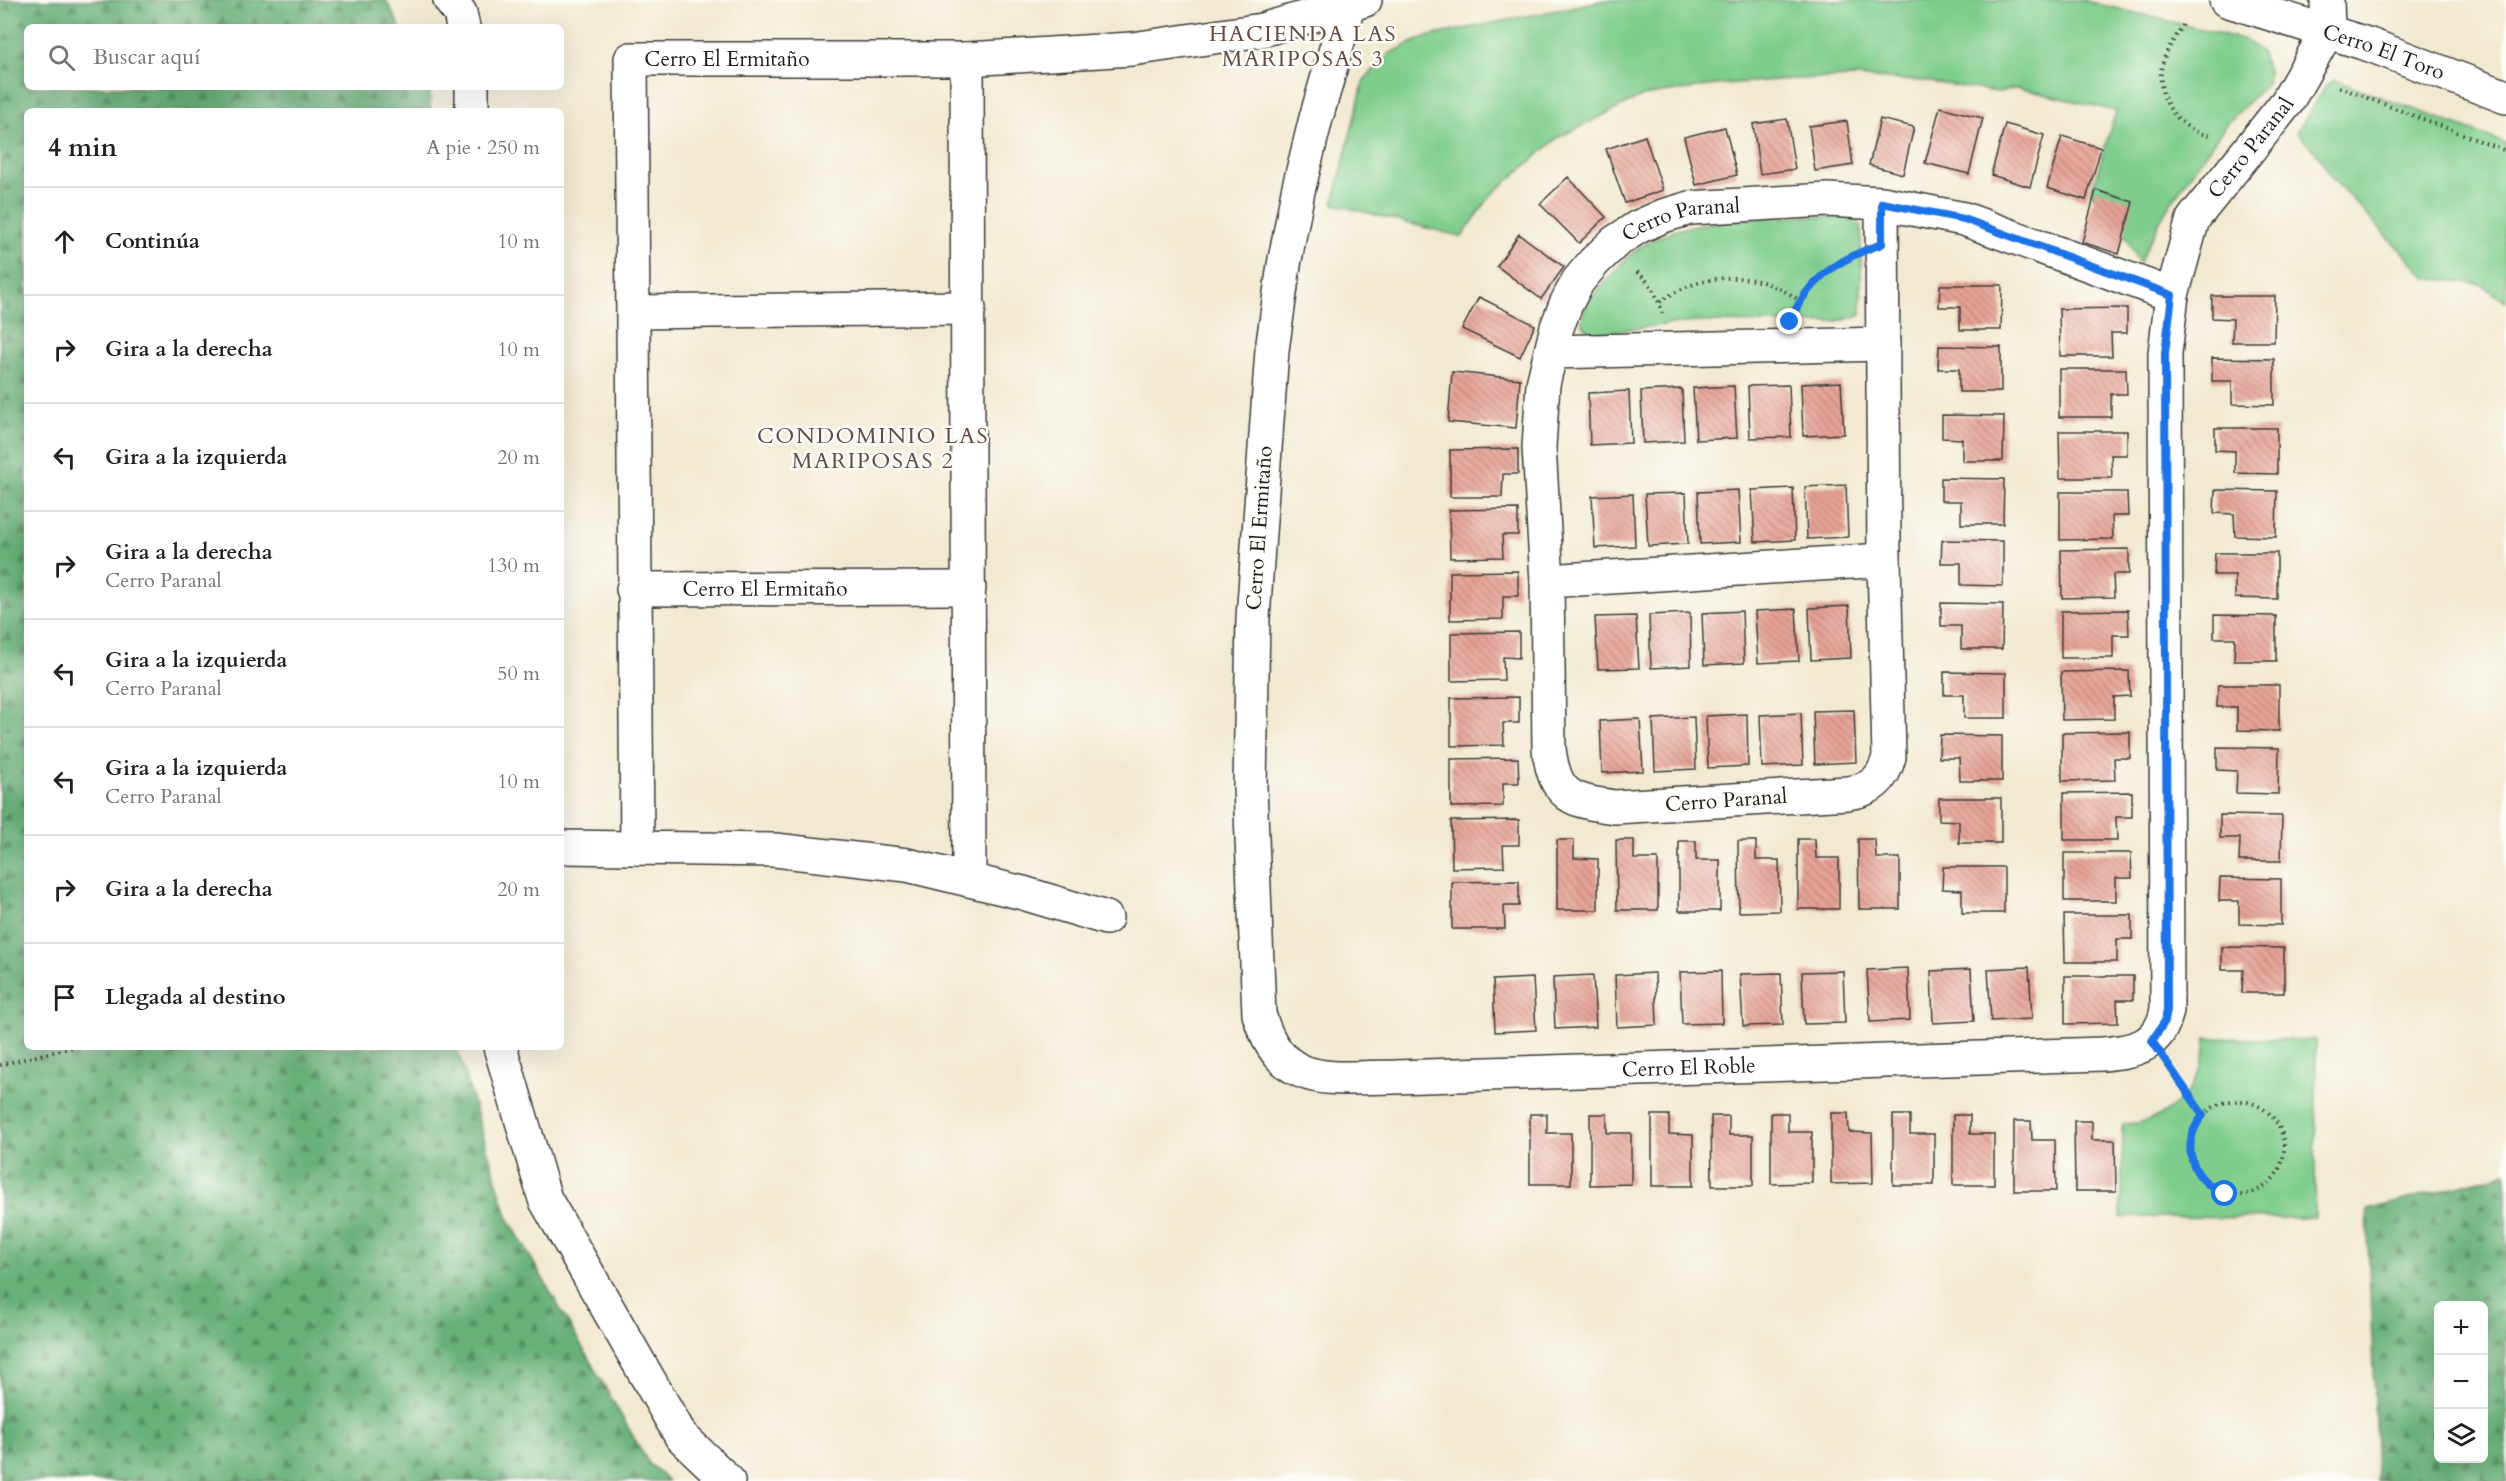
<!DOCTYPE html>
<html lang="es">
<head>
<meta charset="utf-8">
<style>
	:root { --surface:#fff; --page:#f6f6f6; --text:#202124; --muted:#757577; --line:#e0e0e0 }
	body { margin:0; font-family:Cardo,serif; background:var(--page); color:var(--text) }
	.controls { position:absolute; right:18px; bottom:18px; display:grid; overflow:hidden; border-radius:9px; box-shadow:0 6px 24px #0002 }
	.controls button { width:54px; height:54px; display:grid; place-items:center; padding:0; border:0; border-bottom:2px solid var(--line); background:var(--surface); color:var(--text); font:30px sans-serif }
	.stop { position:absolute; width:18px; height:18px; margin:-14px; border:4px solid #1a73e8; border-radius:50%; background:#fff }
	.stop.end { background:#1a73e8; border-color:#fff; box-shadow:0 2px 6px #0008 }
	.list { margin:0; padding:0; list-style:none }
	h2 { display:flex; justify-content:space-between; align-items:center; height:78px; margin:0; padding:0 24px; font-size:26px }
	h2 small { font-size:20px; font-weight:400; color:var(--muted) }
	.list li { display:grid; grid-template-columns:39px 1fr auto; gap:18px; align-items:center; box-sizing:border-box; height:108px; padding:0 24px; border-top:2px solid var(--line) }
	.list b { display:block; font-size:22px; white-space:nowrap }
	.list p { margin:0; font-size:20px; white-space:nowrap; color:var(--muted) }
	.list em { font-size:20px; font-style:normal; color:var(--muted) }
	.icon { flex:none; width:33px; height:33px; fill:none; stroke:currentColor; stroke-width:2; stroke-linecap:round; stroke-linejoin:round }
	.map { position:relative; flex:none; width:2506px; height:1481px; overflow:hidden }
	.search { position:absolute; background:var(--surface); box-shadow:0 6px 24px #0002; left:24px; top:24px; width:540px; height:66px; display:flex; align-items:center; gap:15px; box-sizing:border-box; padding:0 21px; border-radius:9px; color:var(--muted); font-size:22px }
	.panel { position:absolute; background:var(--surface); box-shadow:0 6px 24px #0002; left:24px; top:108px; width:540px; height:942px; border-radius:9px }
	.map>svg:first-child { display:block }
	.grass { fill:#7fcd8c; stroke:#4e7454; stroke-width:1.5 }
	.forest { fill:url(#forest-firs); stroke:#42664a; stroke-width:1.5; fill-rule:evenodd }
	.building { fill:url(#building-back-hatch) }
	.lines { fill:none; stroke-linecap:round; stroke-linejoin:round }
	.minor-casing { stroke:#3c3b37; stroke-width:36 }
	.path { stroke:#3c3b37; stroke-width:4; stroke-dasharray:1.5 4.5; stroke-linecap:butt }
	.minor { stroke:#fff; stroke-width:33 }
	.route { stroke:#1a73e8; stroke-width:8 }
	.labels { text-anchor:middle; stroke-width:5; stroke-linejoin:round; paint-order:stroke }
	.street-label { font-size:21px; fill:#1c1c1c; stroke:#fdfcf7 }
	.neighbourhood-label { font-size:22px; letter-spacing:1.5px; fill:#634b47; stroke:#fdfcf7 }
</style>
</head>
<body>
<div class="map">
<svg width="2506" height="1481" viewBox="0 0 2506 1481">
	<defs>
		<pattern id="forest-firs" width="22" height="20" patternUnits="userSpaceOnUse" patternTransform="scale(1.5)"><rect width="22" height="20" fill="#67b078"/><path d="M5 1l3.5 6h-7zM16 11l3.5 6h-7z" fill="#548e62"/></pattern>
		<pattern id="building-back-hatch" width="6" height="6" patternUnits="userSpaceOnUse" patternTransform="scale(1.5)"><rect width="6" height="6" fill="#e7a396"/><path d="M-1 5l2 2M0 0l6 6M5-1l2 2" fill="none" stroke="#ba847a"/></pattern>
	</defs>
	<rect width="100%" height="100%" fill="#fdfcf7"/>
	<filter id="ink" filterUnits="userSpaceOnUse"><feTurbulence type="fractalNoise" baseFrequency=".0167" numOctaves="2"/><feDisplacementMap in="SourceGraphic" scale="12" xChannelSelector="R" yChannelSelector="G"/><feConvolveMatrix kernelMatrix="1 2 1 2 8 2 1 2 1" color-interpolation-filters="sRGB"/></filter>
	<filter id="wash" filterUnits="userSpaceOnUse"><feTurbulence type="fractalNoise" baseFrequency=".008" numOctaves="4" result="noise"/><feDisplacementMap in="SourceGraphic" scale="24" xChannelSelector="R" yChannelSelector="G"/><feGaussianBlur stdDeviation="1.35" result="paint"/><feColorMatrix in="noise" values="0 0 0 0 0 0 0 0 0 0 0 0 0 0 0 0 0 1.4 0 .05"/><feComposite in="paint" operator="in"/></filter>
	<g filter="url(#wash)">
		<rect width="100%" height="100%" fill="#f2e9d1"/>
		<path class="grass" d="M1605 0H2082L2246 40 2261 52 2268 70 2267 83 2224 127 2166 210 2139 263 2124 233 2091 193 2116 111 2018 88 1998 92 1924 81 1855 77 1791 79 1722 84 1643 96 1559 137 1491 195 1462 237 1333 204 1364 80 1390 53 1425 37Z
			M2334 80 2506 143V301L2480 284 2427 278 2331 177 2319 156 2297 132 2325 87Z
			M1800 216 1855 218 1861 226V314C1837 329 1739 321 1705 322 1671 322 1637 329 1604 333H1590L1582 323C1582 305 1594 294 1606 281 1613 273 1620 264 1628 257 1672 217 1745 219 1800 216Z
			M2206 1038 2316 1040 2315 1218 2121 1217 2123 1124C2170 1124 2205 1084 2206 1038Z"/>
		<path class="forest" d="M0 0H386L400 27H27V87H430V111H27V1047H457L507 1216 648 1462 668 1481H0Z
			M2506 1173V1481H2377L2367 1210ZM2438 1306H2484V1458H2438Z"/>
		<g id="blocks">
			<path class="building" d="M1940 107 1983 118 1969 174 1925 163Z
				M1787 119 1795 169 1760 174 1753 124Z
				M1880 119 1914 127 1903 174 1869 165Z
				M1847 121 1853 165 1815 171 1809 126Z
				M2005 124 2044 135 2030 187 1991 175Z
				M1725 127 1737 175 1696 185 1684 137Z
				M1645 136 1663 190 1625 203 1606 149Z
				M2062 136 2101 148 2086 200 2047 188Z
				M1568 177 1606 217 1579 243 1540 204Z
				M2096 190 2133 202 2119 254 2082 242Z
				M1519 234 1564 267 1541 299 1497 266Z
				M1940 285H2002L2001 330H1960V307H1939Z
				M2212 296H2275L2274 342H2232L2233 319 2212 318Z
				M1479 297 1535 325 1520 357 1462 329Z
				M2127 308V333H2111L2112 356H2060L2059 309Z
				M1939 346 2001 347V392H1959V369H1938Z
				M2212 358 2274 359V405L2232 404V381H2212Z
				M2059 369H2126L2127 394H2111V417H2059Z
				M1452 372 1520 379 1516 428 1448 422Z
				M1841 382 1844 434 1803 436 1801 384Z
				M1789 385 1791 437 1750 438 1748 386Z
				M1734 386 1737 438 1696 440 1693 388Z
				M1682 389 1684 441 1643 443 1641 391Z
				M1629 391 1631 443 1590 445 1588 393Z
				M1942 415 2004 416 2003 461H1962V439L1942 438Z
				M2215 428H2277V474L2235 473V451L2215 450Z
				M2059 431H2127V455H2111L2112 478H2060Z
				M1518 449V474H1503L1502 497H1450V450Z
				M1941 478 2004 479 2003 524H1961V501H1941Z
				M1846 485 1848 537 1807 539 1805 487Z
				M1793 488 1795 540 1755 542 1752 490Z
				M1738 490 1741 542 1700 544 1698 492Z
				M2215 490 2277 491 2276 537 2235 536 2234 514 2214 513Z
				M2060 492H2127L2128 516H2112L2113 539 2060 540Z
				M1686 493 1688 544 1648 546 1645 494Z
				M1633 494 1635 546 1595 548 1592 496Z
				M1518 509V535H1502L1503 557 1450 558 1449 510Z
				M1942 540 2003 541V586L1961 585V563H1941Z
				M2129 549V574H2113L2114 597 2062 598 2061 550Z
				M2215 553H2277V599L2235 598V575H2214Z
				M1518 571V596H1503V619L1450 620V572Z
				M1941 603 2003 604 2002 649H1961V626H1941Z
				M1849 606 1851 658 1811 660 1809 608Z
				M1796 609 1799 661 1758 663 1755 611Z
				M2128 610 2129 635H2113V658H2061V611Z
				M1742 611 1744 663 1704 665 1702 613Z
				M1690 613 1691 666 1651 668 1649 615Z
				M2214 615 2276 616V661H2234L2235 638H2214Z
				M1636 616 1639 668 1598 669 1595 617Z
				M1519 632V658L1503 657 1504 680 1451 681V633Z
				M2129 671 2130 696 2114 697V719L2062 720 2061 672Z
				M1944 672 2006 673V718H1964V695H1944Z
				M2218 685H2279V731L2237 730V707H2217Z
				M1519 697V723H1503L1504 745 1451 746V698Z
				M1854 710 1856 762 1815 764 1813 711Z
				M1801 713 1803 765 1762 767 1760 715Z
				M1747 714 1748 766 1708 768 1706 716Z
				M1694 717 1696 769 1655 771 1653 719Z
				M1640 719 1643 771 1602 773 1600 721Z
				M2130 732V758H2114L2115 780 2062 781V733Z
				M1940 735 2002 736V781H1960L1959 758H1939Z
				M2217 747 2279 748 2278 794 2236 793 2237 771 2217 770Z
				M1518 758 1519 783H1503V806L1451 807V759Z
				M2132 792V817H2116L2117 840H2064V793Z
				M1939 798H2001V843H1959V821L1939 820Z
				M2220 815 2282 816 2281 861H2239L2240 838H2220Z
				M1519 820V845H1503L1504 867 1452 868 1451 821Z
				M1798 839H1815L1816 858H1839V909H1798Z
				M1858 839H1875L1876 858H1900V909H1859Z
				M1557 840H1574V858L1598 859V910H1557Z
				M1616 840H1634V859H1658V910H1617Z
				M1679 841H1696V860H1720V911H1679Z
				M1738 841H1756V860H1779L1780 911 1739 912Z
				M2064 853H2131L2132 878H2116V901H2064Z
				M1943 867H2004V913H1962V890L1942 889Z
				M2220 878 2281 879V925L2239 924V901H2219Z
				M1519 881V906H1504L1505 929H1452V882Z
				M2064 915H2132V939H2117V962H2065Z
				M2222 947 2284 948V993H2242L2243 970H2222Z
				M2029 967 2032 1019 1991 1021 1988 969Z
				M1908 968 1910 1020 1870 1022 1867 970Z
				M1971 969 1974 1021 1933 1023 1931 971Z
				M1721 971 1722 1023 1682 1024 1680 972Z
				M1843 971 1845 1023 1804 1024 1802 972Z
				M1655 973 1657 1025 1617 1027 1615 975Z
				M1781 973 1783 1025 1743 1026 1740 974Z
				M1593 975 1596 1027 1555 1029 1553 977Z
				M2065 976H2133V1000H2117L2118 1023 2065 1024Z
				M1533 978 1536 1030 1495 1032 1493 980Z
				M1771 1113H1788V1132H1812V1183L1771 1184Z
				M1831 1113H1848L1849 1132 1872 1133 1873 1183 1831 1184Z
				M1530 1114H1547V1133H1571V1184H1530Z
				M1590 1114H1607V1133H1631V1184L1590 1185Z
				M1652 1115H1669V1134L1693 1135V1186H1652Z
				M1893 1115H1910V1134H1934V1185H1893Z
				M1953 1115H1970V1134H1994V1185H1953Z
				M1711 1116H1729V1135H1753V1186H1712Z
				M2014 1121H2031L2032 1140H2055L2056 1191H2014Z
				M2074 1121H2092V1140H2115L2116 1191H2075Z"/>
		</g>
	</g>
	<g filter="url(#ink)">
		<use href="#blocks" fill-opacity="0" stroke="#3c3b37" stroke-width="1.5"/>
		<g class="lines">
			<g class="minor-casing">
				<g id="minor">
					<path d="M450 0 460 13 463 27"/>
					<path id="s1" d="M1350 0 1316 118 1298 191 1284 265 1272 350 1253 618 1250 787 1259 1014C1281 1091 1330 1077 1395 1077L2103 1054C2136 1051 2160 1046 2167 1010L2165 353 2172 295 2193 219 2287 102 2328 30 2327 0"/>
					<path id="s2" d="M2226 0 2370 45 2506 97"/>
					<path d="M967 59 969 880"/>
					<path d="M472 87V111"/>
					<path id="s3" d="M1882 203 1884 560 1889 757C1883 780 1871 790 1848 793L1615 807C1572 801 1555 798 1549 749L1547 581 1539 447 1543 384 1557 327 1566 304 1578 281 1594 262 1615 242 1638 227 1663 216 1690 208 1827 200 1882 203 1964 219 2172 295"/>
					<path d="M634 312 969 308"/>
					<path d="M1551 352 1883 344"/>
					<path d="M1547 581 1884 560"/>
					<path id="s4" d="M633 589 969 588"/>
					<path d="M561 847 775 850 907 865 1023 893 1106 918"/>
					<path id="s5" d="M637 848 631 59H967L1132 49 1262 30 1365 0"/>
					<path d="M500 1047 545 1199 681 1436 728 1481"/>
				</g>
			</g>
			<path class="path" d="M2183 25C2176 37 2167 48 2163 62 2153 96 2177 130 2211 136
				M2339 87 2506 151
				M1637 272C1651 283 1658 296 1662 313
				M1660 302C1702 271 1758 269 1800 301
				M1796 308 1816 281 1845 259
				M0 1065 73 1047
				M2171 1069 2203 1115
				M2190 1148a47 47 0 1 1 94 0a47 47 0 1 1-94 0Z"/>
			<use href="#minor" class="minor"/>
		</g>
	</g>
	<g class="lines" filter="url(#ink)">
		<path class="route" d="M1790 322C1807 279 1840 258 1882 244V203L1964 219 2172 295 2165 353 2167 1010 2165 1021 2152 1041 2203 1115C2179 1145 2191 1180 2225 1194"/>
	</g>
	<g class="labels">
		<g class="street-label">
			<text dy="7" stroke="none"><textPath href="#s2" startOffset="166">Cerro El Toro</textPath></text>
			<text dy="7" stroke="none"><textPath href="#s5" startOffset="885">Cerro El Ermitaño</textPath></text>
			<text dy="7" stroke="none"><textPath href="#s1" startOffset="2872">Cerro Paranal</textPath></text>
			<text dy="7" stroke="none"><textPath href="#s3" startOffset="1546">Cerro Paranal</textPath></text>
			<text transform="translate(1259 528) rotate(-86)" y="7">Cerro El Ermitaño</text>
			<text dy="7" stroke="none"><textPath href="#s4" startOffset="132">Cerro El Ermitaño</textPath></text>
			<text transform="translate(1726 800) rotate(-4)" y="7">Cerro Paranal</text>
			<text dy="7" stroke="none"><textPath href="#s1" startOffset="1486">Cerro El Roble</textPath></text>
		</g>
		<g class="neighbourhood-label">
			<text x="1303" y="41">HACIENDA LAS<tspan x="1303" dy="25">MARIPOSAS 3</tspan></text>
			<text x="873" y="443">CONDOMINIO LAS<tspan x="873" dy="25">MARIPOSAS 2</tspan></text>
		</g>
	</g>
</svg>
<div class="controls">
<button>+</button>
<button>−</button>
<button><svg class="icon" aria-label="layers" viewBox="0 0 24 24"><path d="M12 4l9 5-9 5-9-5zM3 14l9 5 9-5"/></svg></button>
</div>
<div class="stop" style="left:2225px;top:1194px"></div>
<div class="stop end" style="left:1790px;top:322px"></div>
<div class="search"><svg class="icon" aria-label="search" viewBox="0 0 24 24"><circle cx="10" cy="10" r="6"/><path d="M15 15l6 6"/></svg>Buscar aquí</div>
<section class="panel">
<h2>4 min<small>A pie · 250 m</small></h2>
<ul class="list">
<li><svg class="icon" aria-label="ahead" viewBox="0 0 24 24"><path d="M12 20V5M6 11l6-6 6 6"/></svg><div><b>Continúa</b></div><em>10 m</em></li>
<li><svg class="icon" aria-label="right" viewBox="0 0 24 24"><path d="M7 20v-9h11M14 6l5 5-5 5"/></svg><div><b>Gira a la derecha</b></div><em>10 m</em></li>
<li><svg class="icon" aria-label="left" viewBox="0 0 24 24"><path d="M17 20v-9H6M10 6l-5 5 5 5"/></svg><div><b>Gira a la izquierda</b></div><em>20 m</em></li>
<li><svg class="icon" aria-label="right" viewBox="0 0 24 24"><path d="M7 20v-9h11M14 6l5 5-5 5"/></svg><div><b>Gira a la derecha</b><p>Cerro Paranal</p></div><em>130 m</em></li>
<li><svg class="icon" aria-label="left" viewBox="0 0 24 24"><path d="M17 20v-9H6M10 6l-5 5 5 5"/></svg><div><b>Gira a la izquierda</b><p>Cerro Paranal</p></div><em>50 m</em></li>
<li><svg class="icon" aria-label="left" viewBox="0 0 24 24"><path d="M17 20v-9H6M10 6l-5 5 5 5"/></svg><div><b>Gira a la izquierda</b><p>Cerro Paranal</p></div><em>10 m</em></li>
<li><svg class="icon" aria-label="right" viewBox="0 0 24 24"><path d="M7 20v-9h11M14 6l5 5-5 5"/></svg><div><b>Gira a la derecha</b></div><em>20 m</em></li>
<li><svg class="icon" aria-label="arrive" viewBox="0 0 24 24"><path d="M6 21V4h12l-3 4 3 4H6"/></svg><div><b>Llegada al destino</b></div></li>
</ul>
</section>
</div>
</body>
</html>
